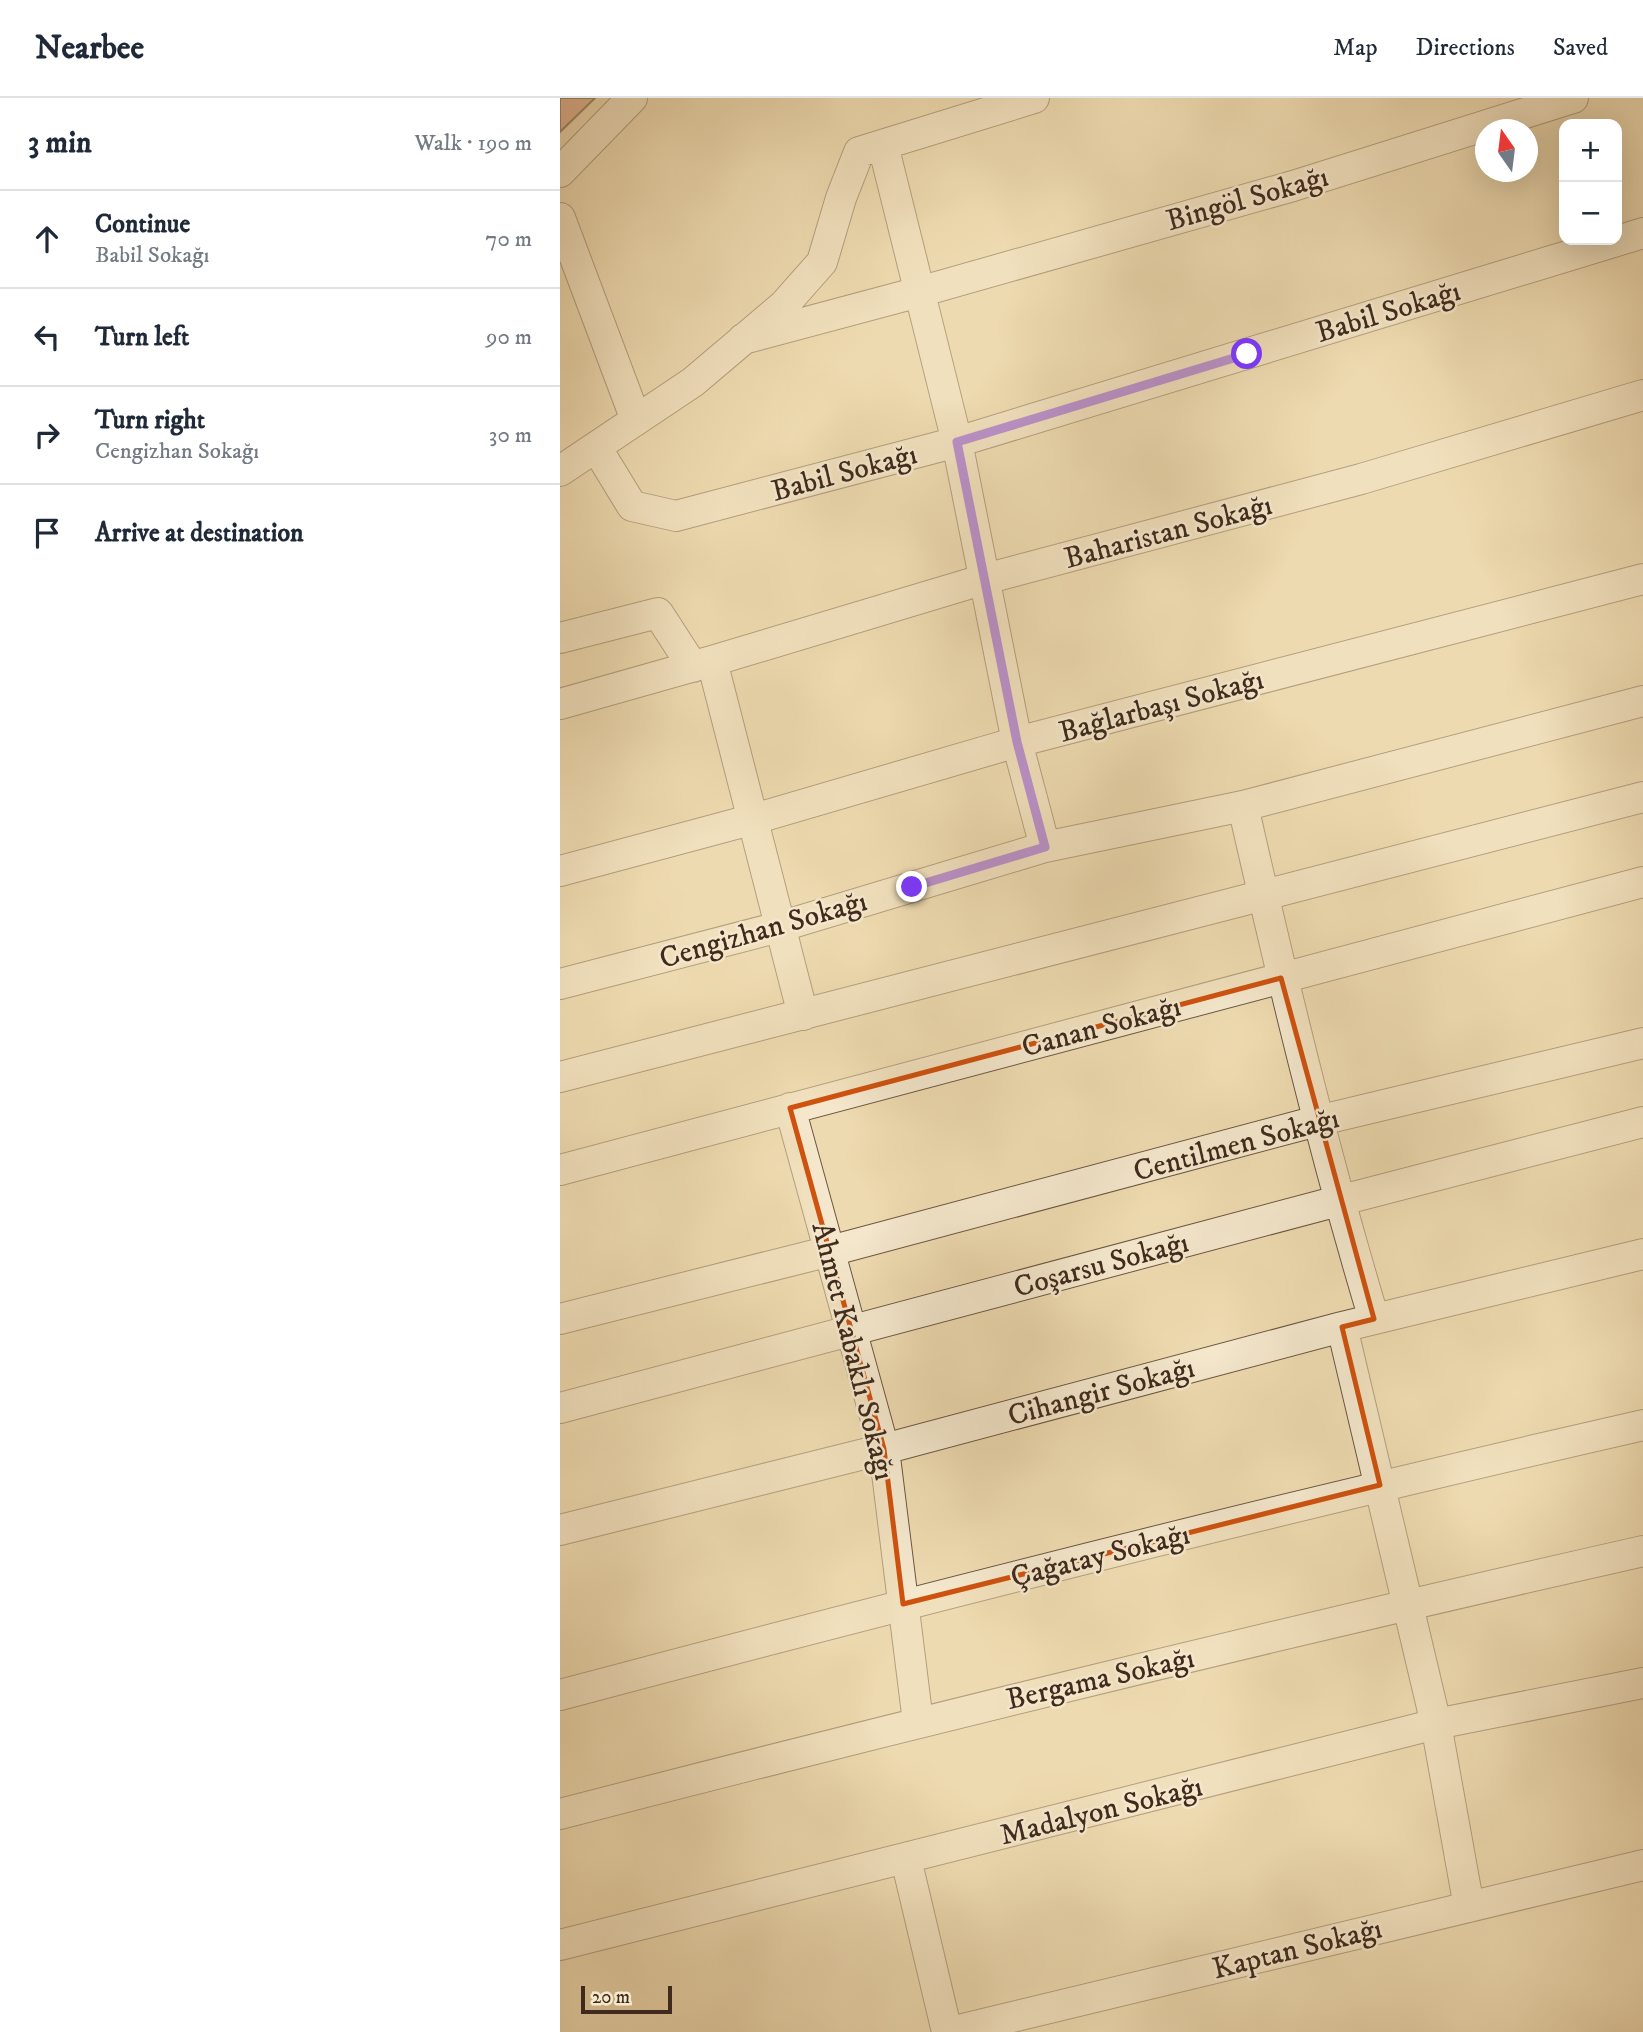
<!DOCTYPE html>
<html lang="en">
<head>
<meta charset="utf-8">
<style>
	:root { --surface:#fff; --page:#f2f2f3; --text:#1f2937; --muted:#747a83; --line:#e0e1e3 }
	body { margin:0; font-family:"IM FELL DW Pica",serif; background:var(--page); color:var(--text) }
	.controls { position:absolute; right:21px; top:21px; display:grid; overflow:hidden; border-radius:14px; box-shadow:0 7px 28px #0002 }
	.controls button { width:63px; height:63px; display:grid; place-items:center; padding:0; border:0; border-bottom:2px solid var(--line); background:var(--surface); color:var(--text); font:35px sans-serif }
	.compass { position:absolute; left:915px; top:21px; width:63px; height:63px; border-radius:50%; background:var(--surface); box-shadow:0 7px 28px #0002; rotate:346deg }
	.scale { position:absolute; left:21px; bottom:18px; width:91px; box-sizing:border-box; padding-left:7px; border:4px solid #402a1d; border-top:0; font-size:19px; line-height:24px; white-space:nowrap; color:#402a1d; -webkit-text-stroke:5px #f4e7cc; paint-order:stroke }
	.stop { position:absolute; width:21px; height:21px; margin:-16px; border:5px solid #7c3aed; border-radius:50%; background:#fff }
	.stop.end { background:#7c3aed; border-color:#fff; box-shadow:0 2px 7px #0008 }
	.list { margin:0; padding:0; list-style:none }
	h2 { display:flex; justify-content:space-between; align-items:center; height:91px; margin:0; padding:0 28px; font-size:30px }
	h2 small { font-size:23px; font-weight:400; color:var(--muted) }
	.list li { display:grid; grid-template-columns:46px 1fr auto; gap:21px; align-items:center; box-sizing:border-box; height:98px; padding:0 28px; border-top:2px solid var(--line) }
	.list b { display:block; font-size:26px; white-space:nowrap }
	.list p { margin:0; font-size:23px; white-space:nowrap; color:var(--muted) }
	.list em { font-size:23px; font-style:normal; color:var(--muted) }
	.icon { flex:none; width:38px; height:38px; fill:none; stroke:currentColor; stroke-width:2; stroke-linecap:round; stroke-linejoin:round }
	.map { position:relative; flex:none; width:1083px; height:1934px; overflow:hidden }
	header { display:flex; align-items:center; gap:42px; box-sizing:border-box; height:98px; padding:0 35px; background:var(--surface); border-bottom:2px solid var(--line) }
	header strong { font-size:33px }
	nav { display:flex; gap:38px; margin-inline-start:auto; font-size:24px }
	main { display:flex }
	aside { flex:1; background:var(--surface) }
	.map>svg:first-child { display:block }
	.building { fill:#d88d73; stroke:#402a1d; stroke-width:2 }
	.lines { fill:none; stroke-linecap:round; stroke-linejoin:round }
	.street-casing { stroke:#6c5642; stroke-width:32 }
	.street { stroke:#f4e7cc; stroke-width:30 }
	.route { stroke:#7c3aed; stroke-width:9 }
	.marked { fill:none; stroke:#cf520f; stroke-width:5; stroke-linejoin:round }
	.labels { text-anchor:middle; stroke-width:5; stroke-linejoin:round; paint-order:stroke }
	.street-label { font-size:30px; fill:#402a1d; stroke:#f4e7cc }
</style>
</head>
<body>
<header>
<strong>Nearbee</strong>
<nav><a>Map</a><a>Directions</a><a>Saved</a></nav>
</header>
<main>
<aside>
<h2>3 min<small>Walk · 190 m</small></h2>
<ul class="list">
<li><svg class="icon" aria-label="ahead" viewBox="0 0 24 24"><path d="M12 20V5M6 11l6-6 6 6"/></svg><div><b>Continue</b><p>Babil Sokağı</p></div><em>70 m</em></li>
<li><svg class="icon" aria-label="left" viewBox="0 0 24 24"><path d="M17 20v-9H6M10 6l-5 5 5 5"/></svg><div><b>Turn left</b></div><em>90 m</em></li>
<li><svg class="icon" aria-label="right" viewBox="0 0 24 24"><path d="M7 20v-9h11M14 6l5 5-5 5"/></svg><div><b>Turn right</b><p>Cengizhan Sokağı</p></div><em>30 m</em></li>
<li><svg class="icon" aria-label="arrive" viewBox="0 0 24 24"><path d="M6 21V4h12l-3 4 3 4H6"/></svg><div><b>Arrive at destination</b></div></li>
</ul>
</aside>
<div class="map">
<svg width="1083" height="1934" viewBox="0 0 1083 1934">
	<rect width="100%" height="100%" fill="#eedab0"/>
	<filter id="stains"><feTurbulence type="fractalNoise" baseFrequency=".00286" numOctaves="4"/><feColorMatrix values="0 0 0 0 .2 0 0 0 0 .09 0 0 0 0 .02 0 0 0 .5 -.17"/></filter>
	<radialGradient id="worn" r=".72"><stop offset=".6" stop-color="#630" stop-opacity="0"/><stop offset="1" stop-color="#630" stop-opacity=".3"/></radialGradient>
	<path class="building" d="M0 0H35L0 34Z"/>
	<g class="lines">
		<g class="street-casing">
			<path id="street" d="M323 47 397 344 457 644 485 749
				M0 74 72 0
				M0 120 76 322
				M183 241 359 194 733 88 1013 0
				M36 349 72 408 116 418 397 344 1083 135
				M0 373 133 284 224 207 262 164 281 100 299 54 474 0
				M0 540 98 515 133 569
				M152 563 243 917
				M0 606 152 563 425 481 801 381 1083 297
				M683 708C722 880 763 1052 814 1221
				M0 773 194 721 457 644 1083 481
				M0 886 219 829 485 749 683 708 1083 603
				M0 979 1083 699
				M230 1010 324 1351 358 1624
				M0 1072 1083 784
				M0 1221 270 1153 757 1023 1083 945
				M782 1229 876 1626 909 1809
				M0 1310 778 1103 1083 1024
				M0 1432 324 1351 782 1229 1083 1156
				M0 1597C360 1501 720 1410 1083 1327
				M0 1716C360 1623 721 1535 1083 1453
				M346 1761 387 1934
				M0 1847 876 1626 1083 1585
				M390 1934 1083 1767"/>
		</g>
		<use href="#street" class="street"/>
	</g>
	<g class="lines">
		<path class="route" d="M352 789 485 749 457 644 397 344 687 256"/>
	</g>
	<path d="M0 0H1083V1934H0ZM721 880 814 1221 782 1229 820 1387 343 1506 324 1351 230 1010Z" fill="#eedab0" fill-opacity=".55" fill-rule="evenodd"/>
	<path class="marked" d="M721 880 814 1221 782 1229 820 1387 343 1506 324 1351 230 1010Z"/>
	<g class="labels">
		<g class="street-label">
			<text transform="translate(687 100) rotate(-16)" y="10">Bingöl Sokağı</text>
			<text transform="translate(828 213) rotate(-17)" y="10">Babil Sokağı</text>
			<text transform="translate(284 374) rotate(-15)" y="10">Babil Sokağı</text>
			<text transform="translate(608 433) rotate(-15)" y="10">Baharistan Sokağı</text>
			<text transform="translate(601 607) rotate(-15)" y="10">Bağlarbaşı Sokağı</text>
			<text transform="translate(203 831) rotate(-16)" y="10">Cengizhan Sokağı</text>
			<text transform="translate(541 928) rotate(-15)" y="10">Canan Sokağı</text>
			<text transform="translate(676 1046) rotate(-15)" y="10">Centilmen Sokağı</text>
			<text transform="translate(541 1166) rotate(-15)" y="10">Coşarsu Sokağı</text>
			<text transform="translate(294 1253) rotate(76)" y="10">Ahmet Kabaklı Sokağı</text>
			<text transform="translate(541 1293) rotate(-15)" y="10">Cihangir Sokağı</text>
			<text transform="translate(540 1457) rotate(-14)" y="10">Çağatay Sokağı</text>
			<text transform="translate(540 1580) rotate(-13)" y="10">Bergama Sokağı</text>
			<text transform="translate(541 1712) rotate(-14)" y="10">Madalyon Sokağı</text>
			<text transform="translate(737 1850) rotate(-14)" y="10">Kaptan Sokağı</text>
		</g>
	</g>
	<rect width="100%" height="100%" filter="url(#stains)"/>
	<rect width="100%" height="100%" fill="url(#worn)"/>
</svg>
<div class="controls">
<button>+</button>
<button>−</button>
</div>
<svg class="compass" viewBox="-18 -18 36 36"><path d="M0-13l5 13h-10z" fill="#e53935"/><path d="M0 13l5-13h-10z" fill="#747a83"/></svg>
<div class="scale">20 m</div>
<div class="stop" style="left:687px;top:256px"></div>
<div class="stop end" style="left:352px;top:789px"></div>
</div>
</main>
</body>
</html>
